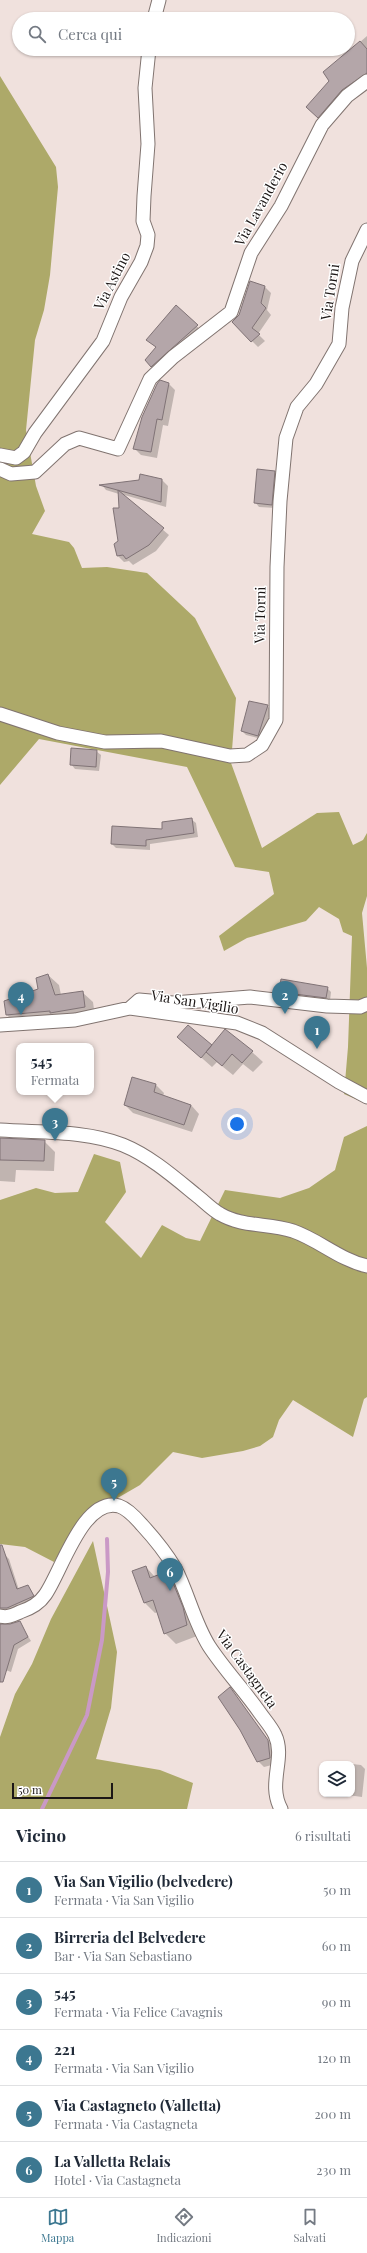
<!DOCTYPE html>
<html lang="it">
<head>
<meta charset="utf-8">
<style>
	:root { --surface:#fff; --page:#f6f6f7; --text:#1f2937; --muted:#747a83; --line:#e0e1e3; --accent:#3c7790 }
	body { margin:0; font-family:"Playfair Display",serif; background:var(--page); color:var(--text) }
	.controls { position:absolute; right:12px; bottom:12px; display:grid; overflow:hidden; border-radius:8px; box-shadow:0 1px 3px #0004 }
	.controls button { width:36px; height:36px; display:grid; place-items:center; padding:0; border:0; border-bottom:1px solid var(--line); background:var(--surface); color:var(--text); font:20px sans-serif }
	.scale { position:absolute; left:12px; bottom:10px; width:101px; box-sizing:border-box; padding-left:4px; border:2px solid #1c1716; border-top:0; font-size:11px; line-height:14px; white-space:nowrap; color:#1c1716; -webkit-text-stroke:3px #fff; paint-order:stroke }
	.you { position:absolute; left:237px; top:1124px; width:14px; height:14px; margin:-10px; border:3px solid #fff; border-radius:50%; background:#1a73e8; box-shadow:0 0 0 6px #1a73e833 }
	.badge { display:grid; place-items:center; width:26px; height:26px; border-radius:50%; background:var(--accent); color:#fff; font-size:13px; font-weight:700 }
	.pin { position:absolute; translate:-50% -33px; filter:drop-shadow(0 1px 2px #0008) }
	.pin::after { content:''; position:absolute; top:21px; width:14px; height:12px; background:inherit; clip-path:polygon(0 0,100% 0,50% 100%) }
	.popup { position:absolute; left:16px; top:1043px; width:78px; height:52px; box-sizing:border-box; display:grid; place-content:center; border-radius:8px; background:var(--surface); filter:drop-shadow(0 1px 3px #0005); font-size:13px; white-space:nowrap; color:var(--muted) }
	.popup b { font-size:15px; color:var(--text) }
	.popup::after { content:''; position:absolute; left:50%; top:100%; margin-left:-8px; border:8px solid transparent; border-top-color:var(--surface) }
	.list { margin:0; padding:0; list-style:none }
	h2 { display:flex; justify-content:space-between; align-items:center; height:52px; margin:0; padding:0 16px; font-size:17px }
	h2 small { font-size:13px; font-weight:400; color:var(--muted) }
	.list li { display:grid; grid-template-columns:26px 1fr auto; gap:12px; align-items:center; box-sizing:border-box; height:56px; padding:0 16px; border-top:1px solid var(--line) }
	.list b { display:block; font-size:15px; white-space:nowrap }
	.list p { margin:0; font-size:13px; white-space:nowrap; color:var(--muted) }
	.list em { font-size:13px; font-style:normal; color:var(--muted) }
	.icon { flex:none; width:22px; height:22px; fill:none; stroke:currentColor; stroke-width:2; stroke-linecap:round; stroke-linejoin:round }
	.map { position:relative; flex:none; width:367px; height:1809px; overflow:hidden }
	.search { position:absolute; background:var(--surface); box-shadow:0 1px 3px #0004; left:12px; right:12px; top:12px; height:44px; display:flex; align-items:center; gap:10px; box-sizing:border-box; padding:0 14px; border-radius:22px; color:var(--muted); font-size:15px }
	.sheet { height:388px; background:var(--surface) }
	nav { display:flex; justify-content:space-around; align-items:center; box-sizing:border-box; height:56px; border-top:1px solid var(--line); background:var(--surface); font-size:11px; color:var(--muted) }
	nav a { display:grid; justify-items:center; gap:2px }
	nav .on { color:var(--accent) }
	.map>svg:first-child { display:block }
	.forest { fill:#ada969 }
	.shadow { fill:#0003 }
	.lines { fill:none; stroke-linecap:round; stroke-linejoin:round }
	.stream { stroke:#ca99c6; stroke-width:4 }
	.building { fill:#b4a6a9; stroke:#807376 }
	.minor-casing { stroke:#817470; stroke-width:15 }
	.minor { stroke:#fff; stroke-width:13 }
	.labels { text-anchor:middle; stroke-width:3; stroke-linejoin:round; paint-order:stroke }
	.street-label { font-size:14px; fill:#1c1716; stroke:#fff }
</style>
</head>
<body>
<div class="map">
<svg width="367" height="1809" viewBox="0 0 367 1809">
	<rect width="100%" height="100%" fill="#f0e1dd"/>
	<path class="forest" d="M0 76 56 167 58 187 50 275 44 310 35 340 26 430 36 486 45 511 32 534 69 542 74 548 82 568 107 567 147 573 195 618 236 698 231 763 262 848 317 813 339 812 353 845 363 840 367 833V896L362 913 367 968V1104L344 1094 348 1047 352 936 343 932 339 919 319 907 306 921 247 938 224 951 219 936 274 894 269 872 235 867 187 767 39 739 0 785Z
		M367 1126V1397L364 1399 353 1437 293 1400 279 1420 273 1437 260 1446 243 1451 202 1458 173 1452 140 1485 109 1503 75 1530 54 1562 25 1547 0 1544V1200L36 1188 55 1193 78 1192 94 1154 120 1162 126 1192 105 1222 141 1258 162 1225 186 1238 200 1241 225 1190 280 1198 309 1188 335 1170 344 1137Z
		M93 1541 117 1652 111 1708 96 1759 160 1770 193 1783 187 1809H0V1737L15 1694 32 1664 51 1619Z"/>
	<path class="shadow" d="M367 36V85L326 125 315 115 330 81 324 73Z
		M250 283 265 287 271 293 267 310 271 315 258 334 265 341 258 347 233 322 239 315Z
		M176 307 203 332 158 372 146 360 157 348 147 340Z
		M169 384 175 390 168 426 163 425 157 458 141 455 134 448Z
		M274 472 279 476 276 508 259 507 255 502Z
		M162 480 168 486 166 507 121 494 169 535 156 551 133 565 129 561 124 562 118 556 115 544 119 541V494L106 490 102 485Z
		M267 706 271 710 262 739 246 735 242 731Z
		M96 751 101 755 99 771 75 769 71 764Z
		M191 819 196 823 198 837 150 844V850L116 848 112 844 164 830Z
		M48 975 59 985 61 995 82 992 93 1002 95 1017 17 1025 7 1015 5 1002 39 990Z
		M327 988 331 992 330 1001 284 996 280 992Z
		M178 1037 212 1047 252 1052 263 1062 253 1072 243 1064 233 1075 217 1062 212 1067Z
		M133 1078 156 1085 164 1093 163 1096 191 1105 199 1114 192 1132 133 1113 125 1105Z
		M0 1138 44 1141 55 1152 54 1171 16 1170 15 1182 0 1181Z
		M5 1555 9 1559 19 1590 28 1586 37 1600 0 1614V1556Z
		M146 1567 155 1577 167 1572 178 1583 197 1636 176 1644 165 1633 158 1612 155 1613 145 1603Z
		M19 1622 31 1641 18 1649 11 1672 0 1668V1625H9Z
		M230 1688 273 1747 276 1764 264 1767 258 1761Z
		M340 1763 352 1764H340Z
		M352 1764 361 1765 365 1769 362 1797 340 1794H352Z"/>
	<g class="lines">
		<path class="stream" d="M42 1809 87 1715 102 1640 108 1572 107 1539"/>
	</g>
	<path class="building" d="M360 41 367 49V73L342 90 318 118 306 107 329 81 323 72Z
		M250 281 265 286 261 303 266 308 252 328 260 334 251 342 232 322 239 315Z
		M176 305 198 325 151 367 145 360 156 347 146 340Z
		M160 380 169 383 162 420 157 419 151 452 133 449 142 417 157 384Z
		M257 469 275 471 272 505 254 503Z
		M140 474 162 479 161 502 99 485 139 480Z
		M118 490 164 528 149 545 126 559 123 555 117 556 114 544 118 541 113 508H119Z
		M249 701 268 705 258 736 241 731Z
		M71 748 97 750 96 767 70 765Z
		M192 818 194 833 146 840V846L111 844 112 826 162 829V822Z
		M48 974 55 995 83 991 85 1007 50 1013V1011L6 1015 4 1001 38 989 36 978Z
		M281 979 328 987 326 998 279 992Z
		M188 1025 212 1045 201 1058 177 1037Z
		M225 1029 253 1051 242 1063 232 1054 222 1066 206 1052Z
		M132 1077 156 1084 154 1092 191 1105 184 1125 124 1105Z
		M0 1138 45 1140 44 1161 0 1160Z
		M0 1545H2L17 1589 28 1585 34 1596 7 1608H0Z
		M146 1566 150 1578 168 1571 183 1607 187 1625 164 1634 153 1600 144 1603 132 1571Z
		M20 1621 28 1637 14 1645 3 1682H0V1624H10Z
		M230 1687 268 1740 270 1758 257 1762 240 1730 218 1697Z"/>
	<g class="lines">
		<g class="minor-casing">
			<path id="minor" d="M154 19 159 0
				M0 455 16 458 24 452 35 433 103 341 121 297 141 262 147 246 148 235 143 221 144 196 148 144 145 88 149 49
				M0 469 11 474 35 472 65 444 79 438 118 449 150 379 173 357 231 312 251 253 281 206 322 125 347 96 367 81
				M0 714 58 733 105 742 161 741 230 756 247 755 262 745 276 720 277 567 280 501 286 438 297 407 316 384 339 344 342 308 352 261 367 230
				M130 1008 139 1000 173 1003 250 997 327 1006 360 1007 367 1004
				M0 1025 75 1020 130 1008 237 1023 262 1033 339 1082 367 1097
				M0 1130C41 1133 85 1130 123 1145 150 1156 174 1177 196 1195 204 1201 211 1209 220 1214 242 1227 268 1223 293 1231 319 1240 340 1260 367 1266
				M0 1616C8 1618 13 1615 20 1612 29 1609 39 1604 45 1595 61 1573 83 1496 119 1506 128 1509 136 1518 142 1525 154 1538 166 1553 175 1568 188 1593 194 1622 209 1646 224 1669 244 1690 260 1713 265 1720 272 1728 275 1735 286 1758 267 1783 281 1809"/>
		</g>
		<use href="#minor" class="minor"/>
	</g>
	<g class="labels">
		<g class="street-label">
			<text transform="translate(261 204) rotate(-61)" y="5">Via Lavanderio</text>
			<text transform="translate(112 281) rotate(-63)" y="5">Via Astino</text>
			<text transform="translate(330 292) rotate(-81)" y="5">Via Torni</text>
			<text transform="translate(260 615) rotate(-89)" y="5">Via Torni</text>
			<text transform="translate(195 1002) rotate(9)" y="5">Via San Vigilio</text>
			<text transform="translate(247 1669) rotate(54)" y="5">Via Castagneta</text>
		</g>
	</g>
</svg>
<div class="controls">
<button><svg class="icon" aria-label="layers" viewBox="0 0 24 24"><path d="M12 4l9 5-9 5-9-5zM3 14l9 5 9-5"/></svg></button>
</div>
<div class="scale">50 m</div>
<div class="you"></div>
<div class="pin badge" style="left:317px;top:1049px">1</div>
<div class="pin badge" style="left:285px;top:1014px">2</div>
<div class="pin badge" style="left:55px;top:1141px">3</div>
<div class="popup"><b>545</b>Fermata</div>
<div class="pin badge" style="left:21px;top:1015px">4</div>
<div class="pin badge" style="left:114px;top:1501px">5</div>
<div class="pin badge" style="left:170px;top:1591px">6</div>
<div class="search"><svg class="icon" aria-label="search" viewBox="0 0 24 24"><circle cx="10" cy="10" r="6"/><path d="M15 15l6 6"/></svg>Cerca qui</div>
</div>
<section class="sheet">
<h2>Vicino<small>6 risultati</small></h2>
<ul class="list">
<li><span class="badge">1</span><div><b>Via San Vigilio (belvedere)</b><p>Fermata · Via San Vigilio</p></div><em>50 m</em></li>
<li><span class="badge">2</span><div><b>Birreria del Belvedere</b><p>Bar · Via San Sebastiano</p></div><em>60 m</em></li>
<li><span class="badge">3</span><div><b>545</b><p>Fermata · Via Felice Cavagnis</p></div><em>90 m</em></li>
<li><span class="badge">4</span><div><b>221</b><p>Fermata · Via San Vigilio</p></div><em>120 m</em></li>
<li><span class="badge">5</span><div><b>Via Castagneto (Valletta)</b><p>Fermata · Via Castagneta</p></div><em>200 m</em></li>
<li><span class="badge">6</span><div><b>La Valletta Relais</b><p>Hotel · Via Castagneta</p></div><em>230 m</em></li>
</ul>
</section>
<nav>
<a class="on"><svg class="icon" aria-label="map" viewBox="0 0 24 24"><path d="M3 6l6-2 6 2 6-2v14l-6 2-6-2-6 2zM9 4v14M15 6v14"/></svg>Mappa</a>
<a><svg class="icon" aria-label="directions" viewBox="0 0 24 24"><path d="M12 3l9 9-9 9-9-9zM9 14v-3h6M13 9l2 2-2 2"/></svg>Indicazioni</a>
<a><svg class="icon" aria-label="saved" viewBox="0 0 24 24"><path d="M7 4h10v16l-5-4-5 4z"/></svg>Salvati</a>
</nav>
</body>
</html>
